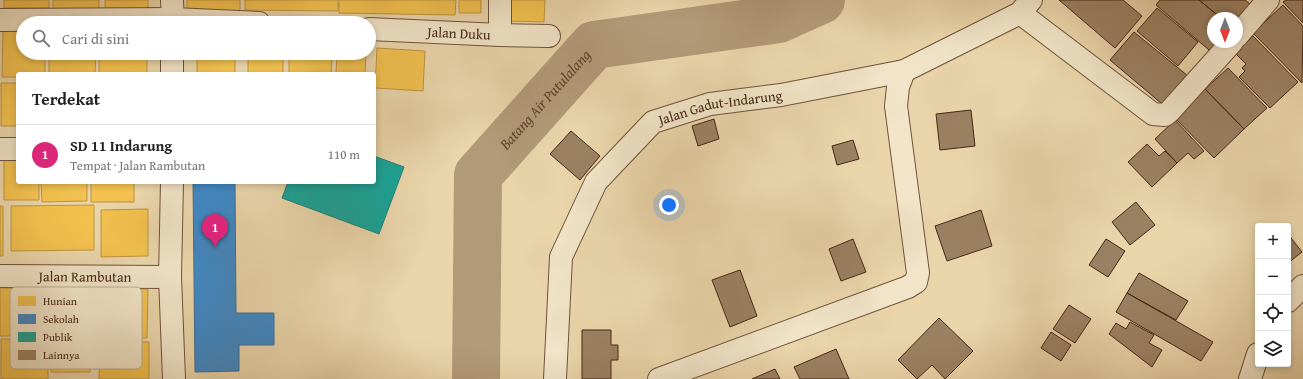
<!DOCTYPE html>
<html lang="id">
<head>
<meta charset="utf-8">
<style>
	:root { --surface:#fff; --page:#f2f2f2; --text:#222; --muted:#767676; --line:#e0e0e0; --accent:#db2777 }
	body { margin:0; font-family:"Gentium Book Plus",serif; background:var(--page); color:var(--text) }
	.controls { position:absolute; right:12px; bottom:12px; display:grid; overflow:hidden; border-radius:4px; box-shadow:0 2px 6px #0003 }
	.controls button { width:36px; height:36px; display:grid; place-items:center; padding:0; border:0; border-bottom:1px solid var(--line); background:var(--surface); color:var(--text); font:20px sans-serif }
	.compass { position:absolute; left:1207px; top:12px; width:36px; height:36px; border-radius:50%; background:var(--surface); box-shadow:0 2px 6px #0003; rotate:180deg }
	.you { position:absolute; left:669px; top:205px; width:14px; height:14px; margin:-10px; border:3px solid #fff; border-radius:50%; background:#1a73e8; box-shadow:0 0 0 6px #1a73e833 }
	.badge { display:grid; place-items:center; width:26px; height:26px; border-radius:50%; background:var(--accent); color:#fff; font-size:13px; font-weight:700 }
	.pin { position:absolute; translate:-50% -33px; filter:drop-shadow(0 1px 2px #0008) }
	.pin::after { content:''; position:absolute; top:21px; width:14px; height:12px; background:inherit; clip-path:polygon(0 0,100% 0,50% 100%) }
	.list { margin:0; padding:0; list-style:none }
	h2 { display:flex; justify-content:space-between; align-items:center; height:52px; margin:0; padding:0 16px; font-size:17px }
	h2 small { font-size:13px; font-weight:400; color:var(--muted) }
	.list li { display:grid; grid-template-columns:26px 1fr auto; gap:12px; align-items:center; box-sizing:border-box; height:60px; padding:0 16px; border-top:1px solid var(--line) }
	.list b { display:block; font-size:15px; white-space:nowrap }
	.list p { margin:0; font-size:13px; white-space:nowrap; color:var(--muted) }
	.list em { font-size:13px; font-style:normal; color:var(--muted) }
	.icon { flex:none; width:22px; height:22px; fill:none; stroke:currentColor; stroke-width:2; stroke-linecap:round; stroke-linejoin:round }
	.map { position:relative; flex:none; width:1303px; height:379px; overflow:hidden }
	.search { position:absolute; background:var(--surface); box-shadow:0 2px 6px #0003; left:16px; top:16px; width:360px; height:44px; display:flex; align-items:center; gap:10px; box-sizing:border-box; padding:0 14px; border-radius:22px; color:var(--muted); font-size:15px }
	.panel { position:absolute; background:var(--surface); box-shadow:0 2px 6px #0003; left:16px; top:72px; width:360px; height:112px; border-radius:4px }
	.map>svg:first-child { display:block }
	.homes { fill:#f2c14e; stroke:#be933e }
	.schools { fill:#3f88c5; stroke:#416b91 }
	.public { fill:#17a398; stroke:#257e71 }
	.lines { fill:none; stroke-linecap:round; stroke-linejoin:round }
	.river { stroke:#b29a78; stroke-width:48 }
	.building { fill:#9b8163; stroke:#462717 }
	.minor-casing { stroke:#6f523c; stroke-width:24 }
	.minor { stroke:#f1e4c8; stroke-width:22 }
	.labels { text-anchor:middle; stroke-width:4; stroke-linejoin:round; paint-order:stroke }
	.street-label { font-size:14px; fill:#462717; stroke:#f1e4c8 }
	.water-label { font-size:15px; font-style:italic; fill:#61442f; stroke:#f1e4c8 }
	.key { fill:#f1e4c8; stroke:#beab93; stroke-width:1 }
	.key-label { font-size:11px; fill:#462717 }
</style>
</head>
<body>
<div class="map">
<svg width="1303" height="379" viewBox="0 0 1303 379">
	<rect width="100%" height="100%" fill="#ead5aa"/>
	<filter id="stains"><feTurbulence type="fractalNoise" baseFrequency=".005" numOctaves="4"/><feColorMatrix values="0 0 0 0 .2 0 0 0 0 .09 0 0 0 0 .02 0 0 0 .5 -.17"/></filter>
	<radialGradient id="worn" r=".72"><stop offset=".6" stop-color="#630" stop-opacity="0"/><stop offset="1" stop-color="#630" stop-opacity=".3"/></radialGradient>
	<path class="homes" d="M4 0H49V8H4Z
		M53 0H99V9H53Z
		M105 0H148V10H105Z
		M187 0H240V12H187Z
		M245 0H338V11L245 10Z
		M339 0H456L455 15 339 13Z
		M459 0H481V13H459Z
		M507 0H545L544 22 507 21Z
		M3 31 23 32V53H45V74H18V77H2Z
		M377 48 425 51 423 91 375 88Z
		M49 53H96L95 74H49Z
		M99 53H147V74H99Z
		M197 53H235V74H197Z
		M289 53H332L331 74H289Z
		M337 53H366L365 74H336Z
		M248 57 283 58V74H248Z
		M1 83H18V126H1Z
		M18 153V182H39V200H4V154Z
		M41 182H87V201L42 202Z
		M91 182H134V202H91Z
		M94 205V250L11 251V206Z
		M0 206H3V256H0Z
		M148 209V256L101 257V210Z
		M0 288H45V336H0Z
		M99 289H148L147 338H98Z
		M1 339 48 340V379H1Z
		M51 339H90V372H51Z
		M100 341 149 342V379H99Z"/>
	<path class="schools" d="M193 182H235L236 313H274V345H239V371L195 372Z"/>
	<path class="public" d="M374 156 404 167 379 234 282 198 288 182H374Z"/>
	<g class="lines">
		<path class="river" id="s1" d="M476 379 478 175 594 45 779 19 821 0"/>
	</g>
	<path class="building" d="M1059 0H1123L1142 16 1115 48Z
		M1160 0H1199L1221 18H1213V42H1226L1215 55 1156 5Z
		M1199 0H1245L1255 8 1237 29V18H1221Z
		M1286 0H1303V23L1283 2Z
		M1283 5 1303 26 1302 83 1253 33Z
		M1157 8 1198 42 1178 66 1137 31Z
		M1134 32 1193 80 1168 109 1110 60Z
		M1253 36 1298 82 1270 108 1239 77 1245 71 1242 68 1246 64 1235 53Z
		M1228 68 1267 108 1244 129 1205 89Z
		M1205 89 1244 129 1214 158 1175 118Z
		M971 110 975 146 940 150 936 114Z
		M714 119 719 139 698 146 692 126Z
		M1175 120 1204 151 1194 159 1188 153 1177 163 1155 139Z
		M571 131 600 156 580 180 550 154Z
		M853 140 859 159 837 165 832 146Z
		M1147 144 1159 156 1165 151 1177 163 1152 187 1128 162Z
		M1136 202 1155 225 1130 245 1112 222Z
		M981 210 992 246 947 261 935 226Z
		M1288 234 1302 252 1288 263Z
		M853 239 866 272 841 281 829 249Z
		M1106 239 1125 251 1108 277 1089 265Z
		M740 270 757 316 730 327 712 280Z
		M1139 273 1188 301 1176 320 1127 293Z
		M1127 293 1213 342 1201 361 1116 312Z
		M1069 305 1091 319 1075 343 1053 329Z
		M939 318 973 351 945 379 932 365 917 379 898 360Z
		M1130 322 1154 335 1149 343 1162 350 1152 367 1109 334 1116 323 1126 329Z
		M582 330H611V345H618V360H611V379H582Z
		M1051 332 1071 345 1061 361 1041 348Z
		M836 349 849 379H800L794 367Z
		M775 369 780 379H752Z"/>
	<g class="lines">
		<g class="minor-casing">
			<g id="minor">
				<path d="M172 0 173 23"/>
				<path d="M1020 13 1153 114 1165 115 1169 112 1232 42"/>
				<path d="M0 20 173 19 259 23"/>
				<path id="s2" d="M369 29 500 35 549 36"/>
				<path d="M500 35V0"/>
				<path d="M1237 36 1268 0"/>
				<path d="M172 74V53"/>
				<path d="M0 149H18"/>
				<path d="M172 182 170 277 174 379"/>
				<path id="s3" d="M0 276 170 277"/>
				<path d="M1288 301 1303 286"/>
				<path id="s4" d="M555 379 561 257 596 182 653 122 710 104 781 95 904 71 1020 13 1031 0"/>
				<path d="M659 379 908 287 916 282 918 273 896 106 898 87 904 71"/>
				<path d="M1250 379 1258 354"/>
			</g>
		</g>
		<use href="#minor" class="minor"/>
	</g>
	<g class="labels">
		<g class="street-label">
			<text dy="5" stroke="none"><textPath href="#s2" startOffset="90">Jalan Duku</textPath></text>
			<text dy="5" stroke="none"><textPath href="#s4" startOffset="357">Jalan Gadut-Indarung</textPath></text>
			<text dy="5" stroke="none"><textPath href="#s3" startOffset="85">Jalan Rambutan</textPath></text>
		</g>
		<g class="water-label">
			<text dy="5" stroke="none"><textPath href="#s1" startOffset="305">Batang Air Putulalang</textPath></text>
		</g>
	</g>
	<rect x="10" y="287" width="132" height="82" rx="6" class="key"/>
	<rect x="18" y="296" width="18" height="10" fill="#f2c14e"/>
	<rect x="18" y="314" width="18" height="10" fill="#3f88c5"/>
	<rect x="18" y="332" width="18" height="10" fill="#17a398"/>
	<rect x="18" y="350" width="18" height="10" fill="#9b8163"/>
	<g class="key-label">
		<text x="43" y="305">Hunian</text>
		<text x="43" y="323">Sekolah</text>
		<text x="43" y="341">Publik</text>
		<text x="43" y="359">Lainnya</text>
	</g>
	<rect width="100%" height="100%" filter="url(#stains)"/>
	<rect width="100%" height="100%" fill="url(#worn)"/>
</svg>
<div class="controls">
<button>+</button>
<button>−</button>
<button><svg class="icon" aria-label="locate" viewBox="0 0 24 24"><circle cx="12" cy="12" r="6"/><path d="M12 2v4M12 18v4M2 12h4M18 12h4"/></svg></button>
<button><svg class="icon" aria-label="layers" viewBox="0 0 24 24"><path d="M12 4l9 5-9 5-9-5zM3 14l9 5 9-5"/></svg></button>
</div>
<svg class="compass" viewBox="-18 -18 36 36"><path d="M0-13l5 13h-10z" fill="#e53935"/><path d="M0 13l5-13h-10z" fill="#767676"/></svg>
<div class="you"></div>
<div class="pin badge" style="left:215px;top:247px">1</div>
<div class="search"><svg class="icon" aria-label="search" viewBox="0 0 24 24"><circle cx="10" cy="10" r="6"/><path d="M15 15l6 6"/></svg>Cari di sini</div>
<section class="panel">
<h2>Terdekat<small></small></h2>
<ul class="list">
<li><span class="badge">1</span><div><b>SD 11 Indarung</b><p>Tempat · Jalan Rambutan</p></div><em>110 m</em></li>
</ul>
</section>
</div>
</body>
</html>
